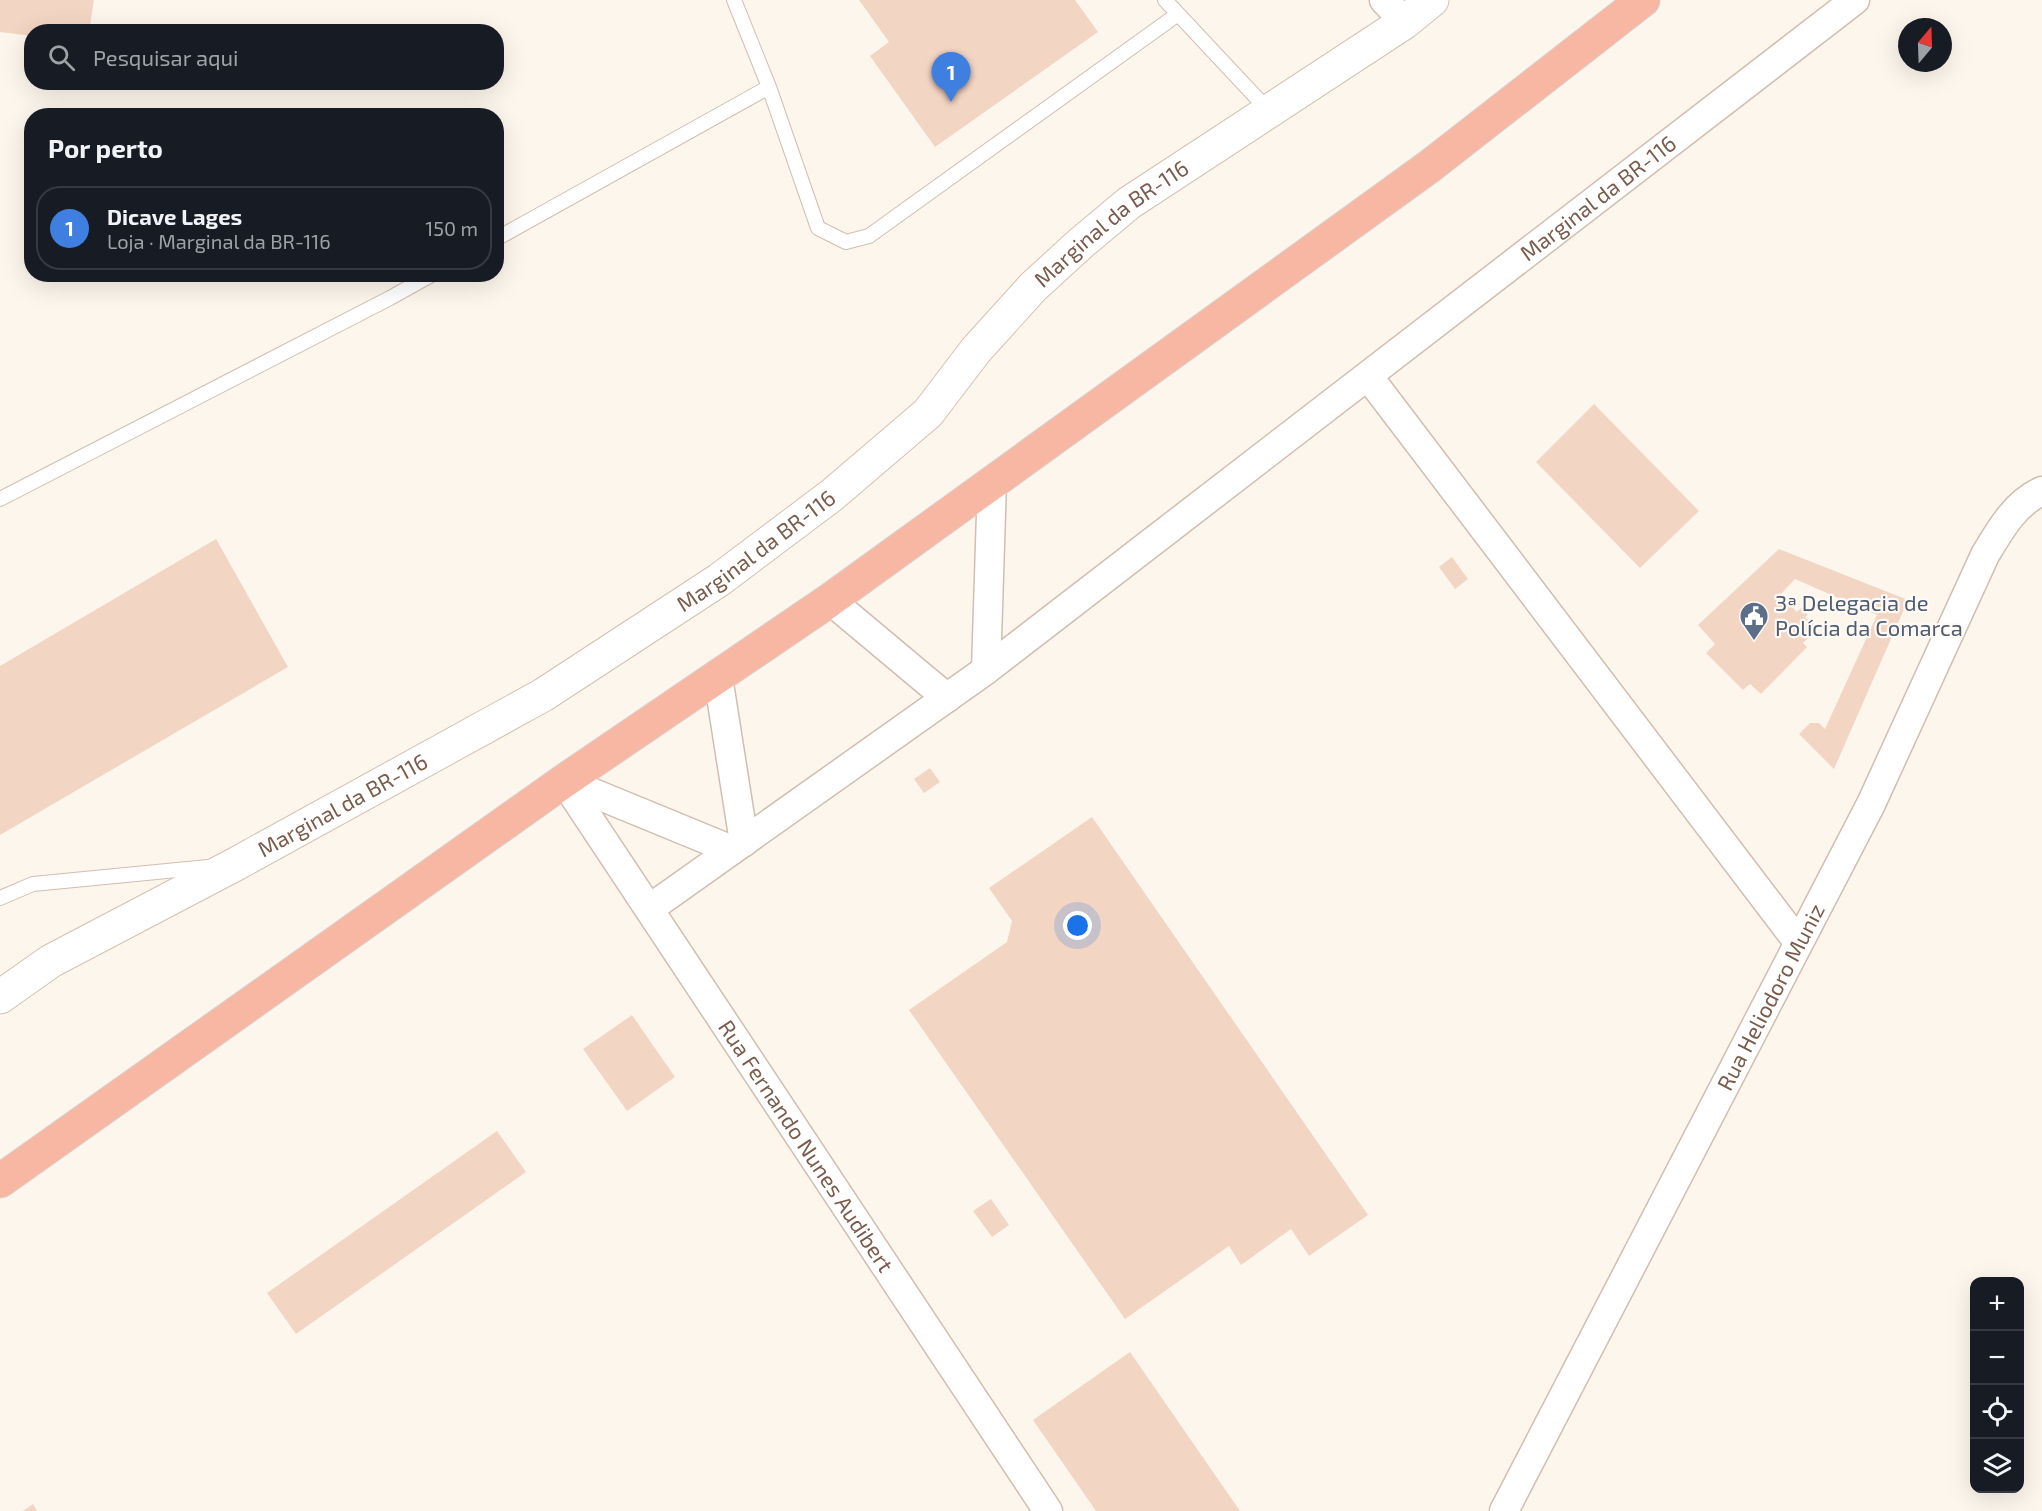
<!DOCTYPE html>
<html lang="pt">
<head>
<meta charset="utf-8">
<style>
	:root { --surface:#171b24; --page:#242831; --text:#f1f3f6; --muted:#9ea1a6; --line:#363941; --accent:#e76f51 }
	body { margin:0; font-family:"Exo 2",sans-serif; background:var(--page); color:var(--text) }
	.controls { position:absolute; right:18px; bottom:18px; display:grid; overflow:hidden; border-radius:12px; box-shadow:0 6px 24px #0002 }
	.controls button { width:54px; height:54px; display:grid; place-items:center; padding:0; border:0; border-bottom:2px solid var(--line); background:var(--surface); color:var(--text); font:30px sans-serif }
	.compass { position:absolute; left:1898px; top:18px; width:54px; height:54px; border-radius:50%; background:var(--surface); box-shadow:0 6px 24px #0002; rotate:19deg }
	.you { position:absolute; left:1078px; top:926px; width:21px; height:21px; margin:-15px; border:4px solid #fff; border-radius:50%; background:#1a73e8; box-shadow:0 0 0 9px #1a73e833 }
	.badge { display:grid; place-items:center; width:39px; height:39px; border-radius:50%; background:var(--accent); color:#fff; font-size:20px; font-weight:700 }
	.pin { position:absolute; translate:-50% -50px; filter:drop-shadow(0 2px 3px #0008) }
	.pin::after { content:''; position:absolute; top:32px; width:21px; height:18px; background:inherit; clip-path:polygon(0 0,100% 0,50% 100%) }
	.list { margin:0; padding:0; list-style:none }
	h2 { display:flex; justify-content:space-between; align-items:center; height:78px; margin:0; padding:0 24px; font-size:26px }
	h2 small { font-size:20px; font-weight:400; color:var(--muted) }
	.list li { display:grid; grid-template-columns:39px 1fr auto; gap:18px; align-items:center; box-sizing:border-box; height:84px; margin:0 12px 12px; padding:0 12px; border:2px solid var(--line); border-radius:24px }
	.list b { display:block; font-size:22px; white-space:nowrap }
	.list p { margin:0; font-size:20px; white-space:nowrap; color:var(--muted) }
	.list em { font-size:20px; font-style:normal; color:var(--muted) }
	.icon { flex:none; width:33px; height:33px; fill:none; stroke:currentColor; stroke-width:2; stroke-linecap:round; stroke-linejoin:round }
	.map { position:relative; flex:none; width:2042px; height:1511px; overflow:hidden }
	.search { position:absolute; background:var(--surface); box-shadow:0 6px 24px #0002; left:24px; top:24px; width:480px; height:66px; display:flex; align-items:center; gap:15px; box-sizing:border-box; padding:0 21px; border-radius:24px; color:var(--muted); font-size:22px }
	.panel { position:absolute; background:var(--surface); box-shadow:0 6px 24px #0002; left:24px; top:108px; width:480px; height:174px; border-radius:24px }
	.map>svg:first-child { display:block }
	.building { fill:#f3d5c3 }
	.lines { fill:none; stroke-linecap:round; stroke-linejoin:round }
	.lane-casing { stroke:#d1beb0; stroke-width:16 }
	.street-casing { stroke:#d1beb0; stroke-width:31 }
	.secondary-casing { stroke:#d6c0b0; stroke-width:35 }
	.highway-casing { stroke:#dad1cd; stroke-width:35 }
	.lane { stroke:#fff; stroke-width:14 }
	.street { stroke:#fff; stroke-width:28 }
	.secondary { stroke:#fff; stroke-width:33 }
	.highway { stroke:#f7b7a3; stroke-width:33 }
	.labels { text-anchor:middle; stroke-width:4.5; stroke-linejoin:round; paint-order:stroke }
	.street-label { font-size:22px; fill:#7a5c4d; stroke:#fffaf3 }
	.service-label { font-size:22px; fill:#4e5e75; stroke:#fffaf3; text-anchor:start }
</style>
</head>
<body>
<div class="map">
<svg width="2042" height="1511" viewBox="0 0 2042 1511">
	<rect width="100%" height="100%" fill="#fdf6ec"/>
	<path class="building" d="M0 0H94L89 32H32V36L0 32Z
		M859 0H1075L1098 32 935 147 870 56 889 42Z
		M1594 404 1699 511 1640 568 1536 462Z
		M216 539 288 667 0 835V666Z
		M1779 549 1908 600 1834 769 1799 734 1810 723H1819L1825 729 1877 615 1795 579 1780 595 1797 612 1801 608 1808 615 1805 617 1818 628 1803 643 1807 647 1761 694 1750 684 1743 690 1706 653 1715 644 1698 625Z
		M1452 557 1468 579 1455 589 1439 567Z
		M930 768 940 782 924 793 914 779Z
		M1092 817 1368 1215 1309 1256 1291 1229 1241 1265 1229 1246 1125 1319 909 1010 1007 942 1012 921 989 888Z
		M632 1015 675 1077 627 1111 583 1049Z
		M497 1131 526 1172 296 1334 267 1293Z
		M991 1199 1009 1225 992 1237 973 1211Z
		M1130 1352 1240 1511H1096L1033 1420Z
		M33 1504 37 1511H23Z"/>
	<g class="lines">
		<g class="lane-casing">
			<path id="lane" d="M1165 0 1268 110
				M769 87 818 228 846 242 869 236 1178 14
				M496 239 769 87 734 0
				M0 499 390 298 433 274
				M0 898 33 884 208 867"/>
		</g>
		<g class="street-casing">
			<g id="street">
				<path d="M1384 0 1405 22"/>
				<path d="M1368 376 1798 942"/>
				<path d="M830 600 947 698"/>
				<path d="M986 670 992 482"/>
				<path d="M718 677 744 842"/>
				<path id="s1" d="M564 781 1048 1511"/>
				<path d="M564 781 732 850"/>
				<path id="s2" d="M649 909 986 670 1855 0"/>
				<path id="s3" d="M1504 1511 1871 804 1985 555C2000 530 2015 503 2042 491"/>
			</g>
		</g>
		<g class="secondary-casing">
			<g id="secondary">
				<path id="s4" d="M0 997 51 961 234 865 543 695 719 580 832 495 928 413 976 350 1033 287 1080 244 1129 203 1405 22 1432 0"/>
			</g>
		</g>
		<g class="highway-casing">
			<path id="highway" d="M0 1181 564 781 830 600 1430 166 1643 0"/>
		</g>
		<use href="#lane" class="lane"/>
		<use href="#street" class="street"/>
		<use href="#secondary" class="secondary"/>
		<use href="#highway" class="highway"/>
	</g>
	<defs>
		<g id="civic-pin" transform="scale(1.5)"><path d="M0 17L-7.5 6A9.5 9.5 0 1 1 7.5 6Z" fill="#5c6f8a" stroke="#fffaf3"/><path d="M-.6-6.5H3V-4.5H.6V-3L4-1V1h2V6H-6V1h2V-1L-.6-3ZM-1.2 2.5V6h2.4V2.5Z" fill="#fff"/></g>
	</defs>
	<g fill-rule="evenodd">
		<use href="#civic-pin" x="1754" y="616"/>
	</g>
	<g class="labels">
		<g class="street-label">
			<text dy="8" stroke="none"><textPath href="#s2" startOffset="1186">Marginal da BR-116</textPath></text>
			<text dy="8" stroke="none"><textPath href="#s4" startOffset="1365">Marginal da BR-116</textPath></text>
			<text dy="8" stroke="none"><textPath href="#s4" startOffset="879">Marginal da BR-116</textPath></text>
			<text dy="8" stroke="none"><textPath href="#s4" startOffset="393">Marginal da BR-116</textPath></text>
			<text dy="8" stroke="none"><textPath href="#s3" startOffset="579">Rua Heliodoro Muniz</textPath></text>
			<text dy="8" stroke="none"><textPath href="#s1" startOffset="438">Rua Fernando Nunes Audibert</textPath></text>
		</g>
		<g class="service-label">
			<text x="1775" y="611">3ª Delegacia de<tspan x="1775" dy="25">Polícia da Comarca</tspan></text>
		</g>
	</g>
</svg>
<div class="controls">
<button>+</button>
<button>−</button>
<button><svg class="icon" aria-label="locate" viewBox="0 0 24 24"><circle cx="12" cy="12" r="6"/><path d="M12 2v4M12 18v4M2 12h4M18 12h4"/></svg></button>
<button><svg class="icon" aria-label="layers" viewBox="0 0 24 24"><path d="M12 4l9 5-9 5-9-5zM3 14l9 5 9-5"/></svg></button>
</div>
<svg class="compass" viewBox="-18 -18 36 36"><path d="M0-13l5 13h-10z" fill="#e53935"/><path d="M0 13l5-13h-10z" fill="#9ea1a6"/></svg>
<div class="you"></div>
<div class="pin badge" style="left:951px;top:102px;background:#3f7fe0">1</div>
<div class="search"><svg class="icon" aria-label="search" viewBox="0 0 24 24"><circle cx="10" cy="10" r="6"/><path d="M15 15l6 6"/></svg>Pesquisar aqui</div>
<section class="panel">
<h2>Por perto<small></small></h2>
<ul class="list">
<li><span class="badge" style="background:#3f7fe0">1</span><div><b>Dicave Lages</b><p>Loja · Marginal da BR-116</p></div><em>150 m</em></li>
</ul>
</section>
</div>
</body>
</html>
